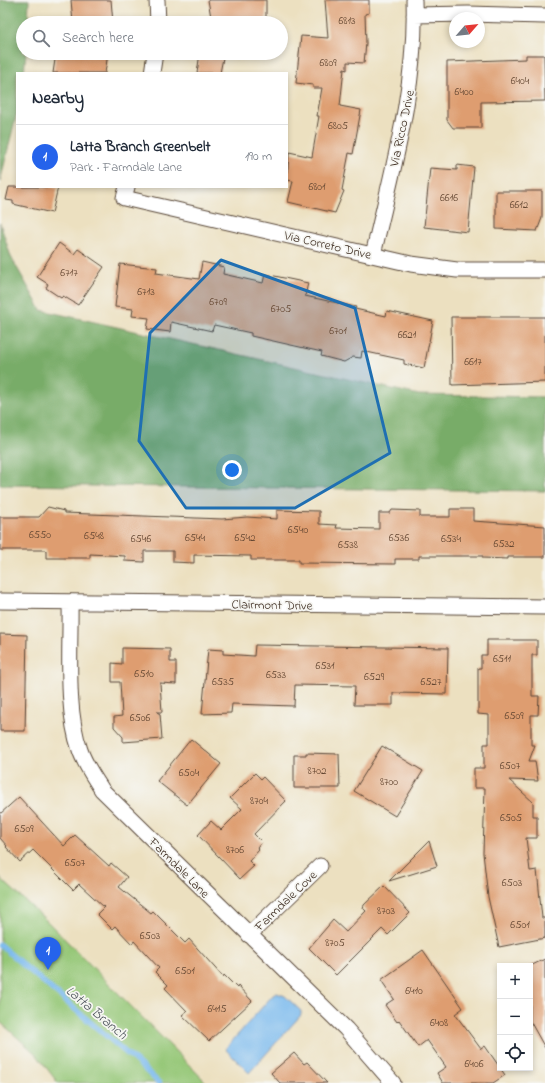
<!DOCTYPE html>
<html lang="en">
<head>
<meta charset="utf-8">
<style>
	:root { --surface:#fff; --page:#f6f6f7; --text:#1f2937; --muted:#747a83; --line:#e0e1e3; --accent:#2563eb }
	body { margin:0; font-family:"Indie Flower",sans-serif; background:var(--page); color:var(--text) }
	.controls { position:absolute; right:12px; bottom:12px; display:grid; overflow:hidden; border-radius:0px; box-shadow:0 2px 6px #0003 }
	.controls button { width:36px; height:36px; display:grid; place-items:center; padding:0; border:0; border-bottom:1px solid var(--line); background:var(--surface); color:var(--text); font:20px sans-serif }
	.compass { position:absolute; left:449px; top:12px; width:36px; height:36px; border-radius:50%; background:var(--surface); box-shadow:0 2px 6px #0003; rotate:62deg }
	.you { position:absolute; left:232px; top:470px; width:14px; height:14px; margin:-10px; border:3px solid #fff; border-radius:50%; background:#1a73e8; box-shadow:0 0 0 6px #1a73e833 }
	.badge { display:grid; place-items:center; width:26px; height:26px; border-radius:50%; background:var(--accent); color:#fff; font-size:13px; font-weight:700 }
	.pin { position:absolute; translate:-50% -33px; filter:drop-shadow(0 1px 2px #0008) }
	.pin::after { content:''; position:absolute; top:21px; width:14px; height:12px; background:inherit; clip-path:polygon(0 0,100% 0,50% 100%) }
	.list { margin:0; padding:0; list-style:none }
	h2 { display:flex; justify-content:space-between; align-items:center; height:52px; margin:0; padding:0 16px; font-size:17px }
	h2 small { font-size:13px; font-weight:400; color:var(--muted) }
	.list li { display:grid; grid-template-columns:26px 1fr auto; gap:12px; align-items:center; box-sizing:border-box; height:64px; padding:0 16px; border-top:1px solid var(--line) }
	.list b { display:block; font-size:15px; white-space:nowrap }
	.list p { margin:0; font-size:13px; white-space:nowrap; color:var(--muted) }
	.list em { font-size:13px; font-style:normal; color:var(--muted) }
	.icon { flex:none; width:22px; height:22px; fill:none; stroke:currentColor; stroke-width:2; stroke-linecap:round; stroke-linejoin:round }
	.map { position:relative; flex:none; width:545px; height:1083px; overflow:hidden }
	.search { position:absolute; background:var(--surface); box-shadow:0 2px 6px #0003; left:16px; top:16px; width:272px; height:44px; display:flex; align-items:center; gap:10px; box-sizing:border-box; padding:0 14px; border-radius:22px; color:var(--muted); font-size:15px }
	.panel { position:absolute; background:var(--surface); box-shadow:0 2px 6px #0003; left:16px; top:72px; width:272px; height:116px; border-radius:0px }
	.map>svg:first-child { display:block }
	.green { fill:#95c777; stroke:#68784a }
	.forest { fill:#78ac68; stroke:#5a6b43 }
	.water { fill:#7abaee; stroke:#5a7286 }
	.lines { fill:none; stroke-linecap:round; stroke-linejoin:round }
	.stream { stroke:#7abaee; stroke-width:5.5 }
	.building { fill:#de9d6f }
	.street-casing { stroke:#564536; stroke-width:17 }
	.street { stroke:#fff; stroke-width:15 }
	.marked { fill:#1f6fb2; fill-opacity:0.2; stroke:#1f6fb2; stroke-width:3; stroke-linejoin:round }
	.labels { text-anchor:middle; stroke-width:3.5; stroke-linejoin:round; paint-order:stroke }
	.number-label { font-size:11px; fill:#644732 }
	.street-label { font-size:13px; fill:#3b2a1e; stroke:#f6f6f2 }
	.water-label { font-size:14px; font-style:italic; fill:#4e555c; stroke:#f6f6f2 }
</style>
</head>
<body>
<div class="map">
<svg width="545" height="1083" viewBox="0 0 545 1083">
	<rect width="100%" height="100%" fill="#f6f6f2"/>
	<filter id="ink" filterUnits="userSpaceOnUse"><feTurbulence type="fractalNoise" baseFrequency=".025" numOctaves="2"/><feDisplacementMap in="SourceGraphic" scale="8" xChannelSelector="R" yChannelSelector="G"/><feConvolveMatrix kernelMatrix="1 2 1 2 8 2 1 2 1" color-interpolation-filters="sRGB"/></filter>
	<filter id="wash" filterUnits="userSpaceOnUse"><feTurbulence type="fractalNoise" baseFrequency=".012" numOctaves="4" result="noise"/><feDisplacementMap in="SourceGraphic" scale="16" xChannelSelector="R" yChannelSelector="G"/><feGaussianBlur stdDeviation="0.9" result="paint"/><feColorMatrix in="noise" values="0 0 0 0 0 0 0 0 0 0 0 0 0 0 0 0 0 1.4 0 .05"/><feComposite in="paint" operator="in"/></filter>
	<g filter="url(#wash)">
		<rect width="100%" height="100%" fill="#ece0c0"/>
		<path class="green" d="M0 878 45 919 207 1083H58L36 1054 0 1022Z"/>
		<path class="forest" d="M0 0H29L28 23H23V53H26L24 73H17V112L0 182Z
			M0 223 11 257 41 310 419 395 545 397V491L0 485Z"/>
		<path class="water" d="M277 993 285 996 301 1011V1015L249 1073 225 1049 273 995Z"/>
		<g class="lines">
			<path class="stream" d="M0 945 138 1063 159 1083"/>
		</g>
		<g id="blocks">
			<path class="building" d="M71 0H111L113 23H73Z
				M208 0H266V23H212Z
				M325 0H369V13L365 14 366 43 364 63 347 62V70L344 69 340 106 361 110 353 154 349 153 342 190 344 191 335 213 288 202 293 181 287 180 289 152 312 157 319 116H317L322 88H313V85L296 83 301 36 328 38Z
				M56 53H108L105 73H53Z
				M200 53H224L220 73H197Z
				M526 55H544L545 101 481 102V128H453L447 120V62L526 59Z
				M457 165 474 167 468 232 424 227 430 168 457 170Z
				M9 187H58L52 213 13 204V201L6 200Z
				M496 191H542V218L537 231 496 229Z
				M59 243 74 254 78 249 104 267 78 305 63 296 61 298 46 288 48 284 37 277Z
				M202 262 224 267 223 274 263 283 265 274 308 283 305 296 356 307 355 309 386 316 387 311 433 321 424 368 404 364V360L362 351 361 358 353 357 344 362 321 356 322 352 251 336V333L214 325 212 331 171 322 170 332 147 329 149 318 132 316 133 309 115 307 120 264 157 268 156 273 199 279Z
				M451 317H545V382L452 385Z
				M48 507 64 511V513L222 519 247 517 277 519V510L319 511V524L337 525 336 528 379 529V513H390L392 510 420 511V517H450V509H473V521L545 526V557H508V559L483 558V556H419V559H395V564L299 563V560H251V556L194 555V563L173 562V551H144V562L125 561V556L90 554V558H46V550H0V517H39Z
				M0 634 27 635 25 731H0Z
				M487 640H537V655H532V696H539L538 715H531V745H535L529 761H535L538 781 509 780 533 802V816H537V838H526L530 871 537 870 542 918H545V938L499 947 488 897 483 853 485 788H474V768H484V744H489V715L478 714V668H481V655H487Z
				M255 645 448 648 447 694 393 693V705H354L355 686 295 685 294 706 232 704 231 713 202 714 208 649 223 650V654L254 656Z
				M122 648 170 649V662H176V684L160 683 162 712H157L160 714 162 739 123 742V737L114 727V717L122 716 120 682H112V663L122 664Z
				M191 739 221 764 187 805 157 781Z
				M382 746 423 771 395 816 354 791Z
				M306 753 339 754 340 788H294V755H306Z
				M255 773 261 779 263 777 286 801 254 834 262 842 257 848 259 850 249 861 254 866 240 879 198 835 211 821 221 830 242 809 230 798Z
				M19 797 64 846 75 835 109 866 111 863 127 877 119 887 151 913 153 911 185 943 189 939 223 977 224 975 237 988 238 986 252 1001 209 1041 182 1015 187 1011 165 988 168 985 155 972 159 968 134 941 132 944 115 926 112 929 97 914 104 907 79 884 73 890 33 850 20 862 6 847 7 846 0 838V814Z
				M429 841 437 866 389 881Z
				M384 886 410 913 388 935 382 929 336 975 309 948 333 920 346 932 366 911 363 908 364 905Z
				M423 950 463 1008 455 1014 481 1049 485 1046 505 1075 493 1083H443L437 1073 446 1067 427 1040 418 1047 399 1020 397 1022 385 1005 394 999 381 980Z
				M545 959V1048L530 1021V966Z
				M294 1053 304 1064 307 1062 327 1083H280L271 1073Z"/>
		</g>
	</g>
	<g filter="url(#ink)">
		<use href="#blocks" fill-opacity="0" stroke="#564536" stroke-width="1"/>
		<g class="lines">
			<g class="street-casing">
				<path id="street" d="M157 0 158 23
					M414 15 468 14 545 16
					M152 73 155 53
					M127 187 124 198 411 264 457 270H545
					M373 255C392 171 417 87 414 0
					M0 601 545 607
					M70 602C71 646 65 709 80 750 85 765 94 777 102 790L346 1029 393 1083
					M249 935 320 866"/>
			</g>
			<use href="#street" class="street"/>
		</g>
	</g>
	<path class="marked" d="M221 260 355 308 390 453 295 508H186L139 441 150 333Z"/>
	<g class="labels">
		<g class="number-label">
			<text x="347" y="24">6813</text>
			<text x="328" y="66">6809</text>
			<text x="520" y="84">6404</text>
			<text x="464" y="95">6400</text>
			<text x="338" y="129">6805</text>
			<text x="317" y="190">6801</text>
			<text x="449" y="201">6616</text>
			<text x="519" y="208">6612</text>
			<text x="69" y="276">6717</text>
			<text x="146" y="295">6713</text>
			<text x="218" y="305">6709</text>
			<text x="281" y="312">6705</text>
			<text x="338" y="334">6701</text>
			<text x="407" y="338">6621</text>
			<text x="473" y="365">6617</text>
			<text x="298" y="533">6540</text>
			<text x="40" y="538">6550</text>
			<text x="94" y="539">6548</text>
			<text x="195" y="541">6544</text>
			<text x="245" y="541">6542</text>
			<text x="399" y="541">6536</text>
			<text x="141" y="542">6546</text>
			<text x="451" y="542">6534</text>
			<text x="504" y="547">6532</text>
			<text x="348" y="548">6538</text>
			<text x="502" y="662">6511</text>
			<text x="325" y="669">6531</text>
			<text x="144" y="677">6510</text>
			<text x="276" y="678">6533</text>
			<text x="374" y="680">6529</text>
			<text x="223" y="685">6535</text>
			<text x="431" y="685">6527</text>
			<text x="514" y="719">6509</text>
			<text x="140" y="721">6506</text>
			<text x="510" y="769">6507</text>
			<text x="317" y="774">8702</text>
			<text x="189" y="776">6504</text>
			<text x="389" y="785">8700</text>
			<text x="259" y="804">8704</text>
			<text x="511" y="821">6505</text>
			<text x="24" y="832">6509</text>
			<text x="235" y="853">8706</text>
			<text x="75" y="866">6507</text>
			<text x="512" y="886">6503</text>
			<text x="386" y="914">8703</text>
			<text x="520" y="928">6501</text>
			<text x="150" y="939">6503</text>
			<text x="335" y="946">8705</text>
			<text x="185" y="974">6501</text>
			<text x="414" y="994">6410</text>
			<text x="217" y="1012">6415</text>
			<text x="439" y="1026">6408</text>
			<text x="474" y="1067">6406</text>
		</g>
		<g class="street-label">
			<text transform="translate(401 128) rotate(-78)" y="5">Via Ricco Drive</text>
			<text transform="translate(328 244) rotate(13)" y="5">Via Correto Drive</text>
			<text transform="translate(272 604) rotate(1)" y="5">Clairmont Drive</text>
			<text transform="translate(180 867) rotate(45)" y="5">Farmdale Lane</text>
			<text transform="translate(285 900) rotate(-44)" y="5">Farmdale Cove</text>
		</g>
		<g class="water-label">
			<text transform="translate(97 1012) rotate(40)" y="5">Latta Branch</text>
		</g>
	</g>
</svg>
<div class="controls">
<button>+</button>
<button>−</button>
<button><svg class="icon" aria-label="locate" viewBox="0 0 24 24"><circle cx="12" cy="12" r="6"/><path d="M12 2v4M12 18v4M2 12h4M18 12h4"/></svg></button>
</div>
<svg class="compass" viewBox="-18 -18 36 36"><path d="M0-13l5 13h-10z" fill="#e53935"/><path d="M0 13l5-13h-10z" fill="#747a83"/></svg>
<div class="you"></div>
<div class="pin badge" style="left:48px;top:970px">1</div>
<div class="search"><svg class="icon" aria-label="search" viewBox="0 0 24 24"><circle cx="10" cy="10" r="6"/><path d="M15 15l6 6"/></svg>Search here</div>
<section class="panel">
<h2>Nearby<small></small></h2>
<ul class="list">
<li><span class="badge">1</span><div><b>Latta Branch Greenbelt</b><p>Park · Farmdale Lane</p></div><em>190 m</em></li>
</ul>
</section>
</div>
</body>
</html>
